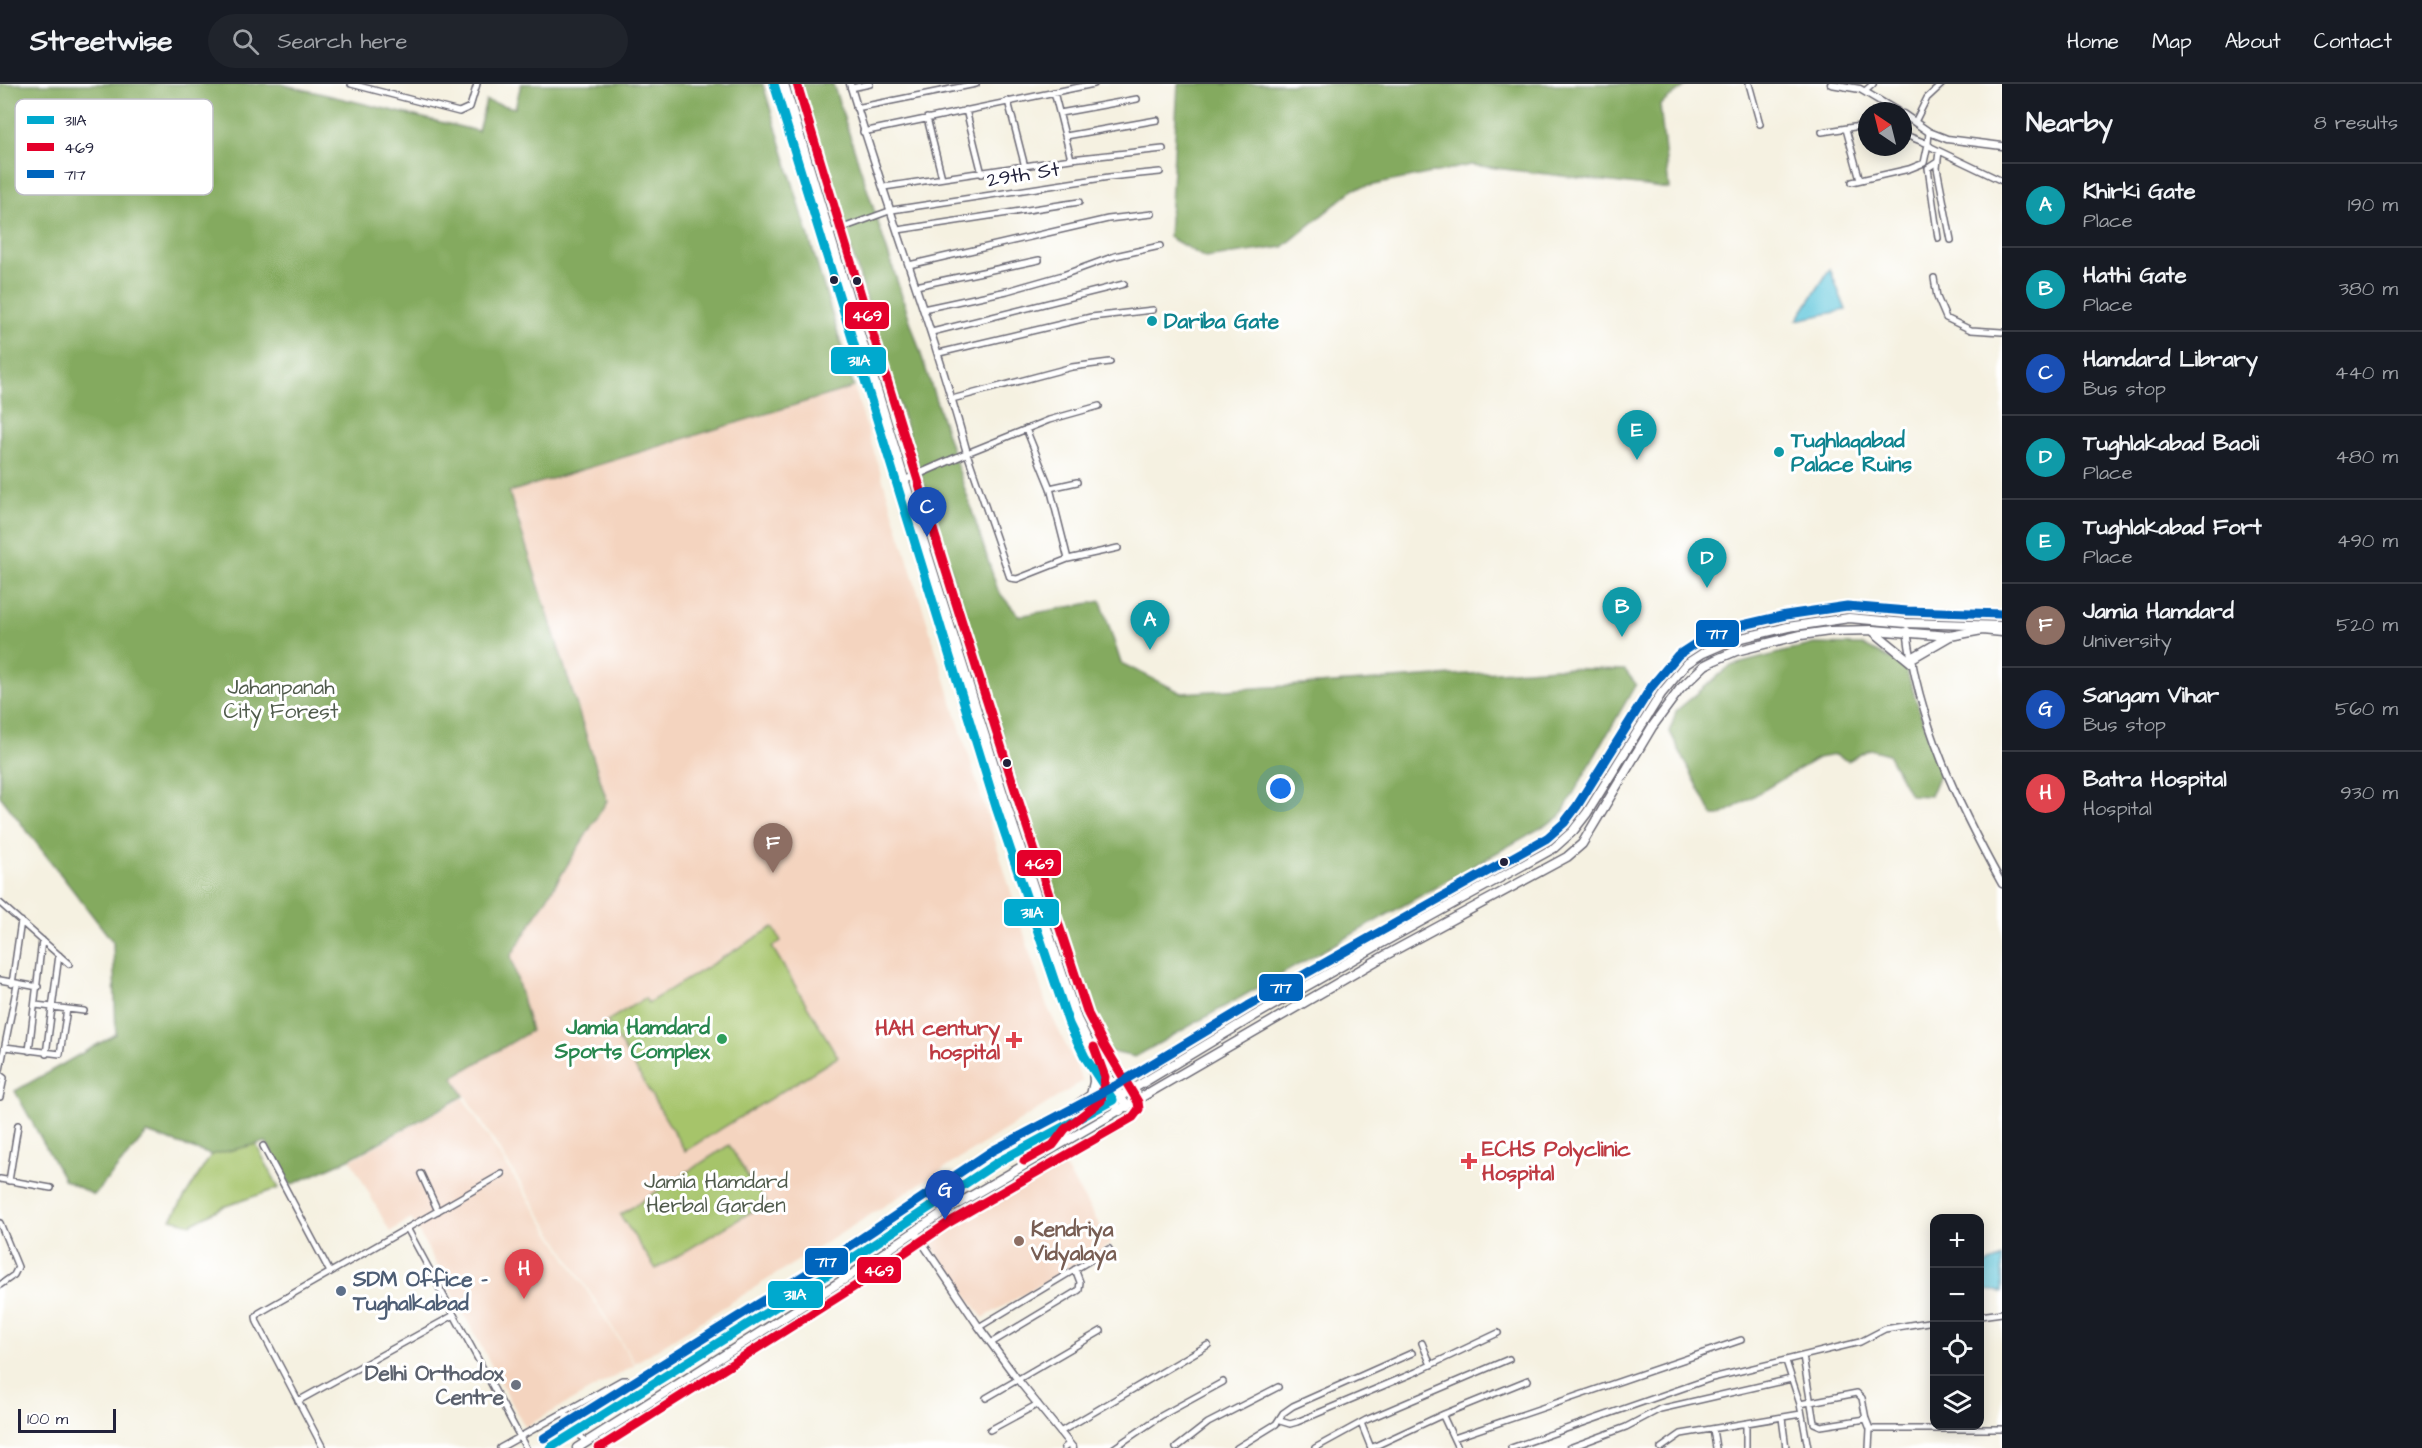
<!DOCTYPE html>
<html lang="en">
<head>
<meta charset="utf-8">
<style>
	:root { --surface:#171b24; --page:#20242c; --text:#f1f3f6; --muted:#9ea1a6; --line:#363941; --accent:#1f6fb2 }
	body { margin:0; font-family:"Architects Daughter",sans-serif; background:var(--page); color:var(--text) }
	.controls { position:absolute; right:18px; bottom:18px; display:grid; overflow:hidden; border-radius:12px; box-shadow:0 3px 15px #0003 }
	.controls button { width:54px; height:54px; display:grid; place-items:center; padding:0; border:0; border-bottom:2px solid var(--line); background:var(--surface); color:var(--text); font:30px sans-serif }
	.compass { position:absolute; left:1858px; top:18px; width:54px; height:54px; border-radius:50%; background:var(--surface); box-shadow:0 3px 15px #0003; rotate:325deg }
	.scale { position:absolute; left:18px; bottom:15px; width:98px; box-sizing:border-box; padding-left:6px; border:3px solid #22223b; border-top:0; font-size:16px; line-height:21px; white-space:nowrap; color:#22223b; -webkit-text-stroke:4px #fff; paint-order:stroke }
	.you { position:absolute; left:1281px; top:705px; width:21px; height:21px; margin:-15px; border:4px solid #fff; border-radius:50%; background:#1a73e8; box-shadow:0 0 0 9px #1a73e833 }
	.badge { display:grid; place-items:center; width:39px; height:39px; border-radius:50%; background:var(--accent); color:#fff; font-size:20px; font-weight:700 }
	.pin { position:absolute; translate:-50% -50px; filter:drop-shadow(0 2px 3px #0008) }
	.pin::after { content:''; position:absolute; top:32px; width:21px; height:18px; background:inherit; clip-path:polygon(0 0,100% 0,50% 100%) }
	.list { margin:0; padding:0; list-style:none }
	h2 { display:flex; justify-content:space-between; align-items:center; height:78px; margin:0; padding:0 24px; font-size:26px }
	h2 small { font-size:20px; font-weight:400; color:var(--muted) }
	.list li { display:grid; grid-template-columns:39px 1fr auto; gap:18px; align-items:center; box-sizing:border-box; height:84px; padding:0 24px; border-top:2px solid var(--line) }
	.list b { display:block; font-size:22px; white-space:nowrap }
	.list p { margin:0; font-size:20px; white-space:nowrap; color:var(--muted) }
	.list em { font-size:20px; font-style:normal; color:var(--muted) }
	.icon { flex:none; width:33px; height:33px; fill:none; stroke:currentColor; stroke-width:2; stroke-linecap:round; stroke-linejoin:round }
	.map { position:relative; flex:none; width:2002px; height:1364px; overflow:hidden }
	header { display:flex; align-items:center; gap:36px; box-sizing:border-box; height:84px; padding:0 30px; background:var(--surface); border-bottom:2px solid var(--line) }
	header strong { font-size:28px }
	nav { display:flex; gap:33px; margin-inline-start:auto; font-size:21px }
	.search { width:420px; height:54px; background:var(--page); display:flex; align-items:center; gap:15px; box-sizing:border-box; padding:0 21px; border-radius:33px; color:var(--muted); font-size:22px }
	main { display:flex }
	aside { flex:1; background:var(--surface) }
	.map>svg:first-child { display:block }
	.built { fill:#f4d4bf }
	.green { fill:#a6c46b; stroke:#647353; stroke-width:1.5 }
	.forest { fill:#84aa5f; stroke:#53664d; stroke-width:1.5 }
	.water { fill:#5fc6db; stroke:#40748b; stroke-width:1.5 }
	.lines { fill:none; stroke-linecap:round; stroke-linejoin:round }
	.minor-casing { stroke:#6c6a75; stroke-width:8 }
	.tertiary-casing { stroke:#6c6a75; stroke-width:9 }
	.secondary-casing { stroke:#6c6a75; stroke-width:10 }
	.primary-casing { stroke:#6c6a75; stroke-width:11 }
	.minor { stroke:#fff; stroke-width:5 }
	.tertiary { stroke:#fff; stroke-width:6 }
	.secondary { stroke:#fff; stroke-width:8 }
	.primary { stroke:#fff; stroke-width:8 }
	.bus-1-casing { stroke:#fff; stroke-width:14 }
	.bus-2-casing { stroke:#fff; stroke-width:14 }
	.bus-3-casing { stroke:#fff; stroke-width:14 }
	.bus-1 { stroke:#00a9ce; stroke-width:9 }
	.bus-2 { stroke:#e4002b; stroke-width:9 }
	.bus-3 { stroke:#0065bd; stroke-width:9 }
	.bus-dot { fill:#22223b; stroke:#fff; stroke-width:2 }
	.culture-dot { fill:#0f9aa8; stroke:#fff; stroke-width:2 }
	.leisure-dot { fill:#2e9e5b; stroke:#fff; stroke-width:2 }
	.health-dot { fill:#e0444e; stroke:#fff; stroke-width:2 }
	.education-dot { fill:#8d6e63; stroke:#fff; stroke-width:2 }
	.service-dot { fill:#5c6f8a; stroke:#fff; stroke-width:2 }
	.worship-dot { fill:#6b7280; stroke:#fff; stroke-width:2 }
	.labels { text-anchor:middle; stroke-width:6; stroke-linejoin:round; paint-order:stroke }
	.street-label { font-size:21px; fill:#22223b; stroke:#fff }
	.culture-label { font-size:21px; font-weight:bold; fill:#0d838f; stroke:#fff; text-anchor:start }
	.park-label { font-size:21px; fill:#505b4c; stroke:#fff }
	.leisure-label { font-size:21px; font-weight:bold; fill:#27864d; stroke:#fff; text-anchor:end }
	.health-label { font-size:21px; font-weight:bold; fill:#be3a42; stroke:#fff; text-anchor:end }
	.education-label { font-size:21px; font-weight:bold; fill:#785e54; stroke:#fff; text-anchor:start }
	.service-label { font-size:21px; font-weight:bold; fill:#4e5e75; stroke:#fff; text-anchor:start }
	.worship-label { font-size:21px; font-weight:bold; fill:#5b616d; stroke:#fff; text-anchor:end }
	.key { fill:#fff; stroke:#bdbdc4; stroke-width:1.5 }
	.key-label { font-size:16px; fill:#22223b }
	.line-badge { stroke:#fff; stroke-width:2 }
	.badge-label { font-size:16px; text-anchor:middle; font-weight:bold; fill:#fff }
</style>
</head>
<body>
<header>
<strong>Streetwise</strong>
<div class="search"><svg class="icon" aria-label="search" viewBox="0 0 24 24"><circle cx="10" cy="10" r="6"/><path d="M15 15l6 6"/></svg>Search here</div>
<nav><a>Home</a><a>Map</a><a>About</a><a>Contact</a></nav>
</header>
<main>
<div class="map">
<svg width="2002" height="1364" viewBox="0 0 2002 1364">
	<rect width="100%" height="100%" fill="#fff"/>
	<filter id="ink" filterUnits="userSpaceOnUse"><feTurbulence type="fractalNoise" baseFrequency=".0167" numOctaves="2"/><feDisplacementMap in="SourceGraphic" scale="12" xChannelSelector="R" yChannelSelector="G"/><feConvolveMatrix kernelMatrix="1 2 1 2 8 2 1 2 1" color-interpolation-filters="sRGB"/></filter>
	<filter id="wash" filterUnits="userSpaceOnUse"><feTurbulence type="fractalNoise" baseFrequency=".008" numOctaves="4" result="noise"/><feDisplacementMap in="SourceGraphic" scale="24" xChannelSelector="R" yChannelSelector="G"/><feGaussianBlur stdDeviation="1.35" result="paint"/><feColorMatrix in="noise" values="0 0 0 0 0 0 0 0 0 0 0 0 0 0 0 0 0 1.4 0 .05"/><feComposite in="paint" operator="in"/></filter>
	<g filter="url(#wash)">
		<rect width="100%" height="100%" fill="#f5f1e1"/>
		<path class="built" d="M854 303 1046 920 1083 997 635 1279 453 993 531 947 511 872 607 717 509 408Z
			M463 1014 635 1281 525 1343 411 1134 390 1148 351 1076Z
			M1062 1078 1111 1160 983 1234 927 1155Z"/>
		<path class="green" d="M773 843 781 857 772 863 838 973 685 1067 607 937 645 914 648 919Z
			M256 1060 279 1104 223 1123 191 1140 171 1135 211 1071Z
			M729 1061 750 1096 766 1116 761 1122 656 1185 620 1131Z"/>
		<path class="forest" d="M0 0H281L478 47 486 17 515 24 521 0H763L854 303 509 408 607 717 511 872 531 947 453 993 464 1012 351 1074 291 1101 266 1058 211 1071 147 1049 94 1111 64 1096 15 1007 116 950 113 858 0 712Z
			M800 0H833L998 507 1019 532 1101 517 1121 579 1182 609 1557 584 1625 586 1636 600 1560 733 1135 973 1099 965Z
			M1178 0H1688L1660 21 1669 105 1471 81 1354 105 1283 163 1205 174 1169 153Z
			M1814 560 1862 561 1905 582 1940 688 1930 712 1910 711 1888 670 1870 665 1848 677 1835 671 1818 674 1720 732H1713L1670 648 1676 627 1730 582Z"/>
		<path class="water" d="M1830 185 1846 226 1797 236Z
			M2002 1174V1208L1983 1206 1980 1183Z"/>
	</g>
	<g filter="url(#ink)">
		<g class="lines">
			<g class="minor-casing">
				<path id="minor" d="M351 0 459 28 470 23 477 0
					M1749 0 1760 40
					M851 4 870 0
					M1865 7 1873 0
					M1054 8 1071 75
					M1008 17 1025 83
					M856 24 976 0
					M966 26 982 90
					M1060 29 1137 15
					M927 34 942 94
					M1915 38 1927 14 1942 0
					M1846 45 1860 96
					M863 48 1094 0
					M1822 48 1867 41
					M1929 48 1928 60 1931 63 2002 97
					M1066 52 1157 36
					M1939 67 1937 84 1951 156
					M1937 78 1928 84 1938 154
					M1852 98 1909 85 1924 79 1928 60 1903 50
					M884 103 1071 75 1163 65
					M898 146 1079 118
					M829 149 892 126 1109 93 1160 88
					M909 181 1108 135 1152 130
					M1934 194 1937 213 1946 234 1971 246 2002 248
					M916 202 1039 176
					M923 225 1007 207 1063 191 1115 172 1160 162
					M932 248 1124 200
					M939 269 1091 233 1153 226
					M952 315 1072 283 1110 278
					M1099 322 1049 336 967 369 1010 494 1017 495 1068 475 1118 464
					M1026 345 1050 404 1068 475
					M1050 404 1077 398
					M0 819 69 880
					M0 896 38 903
					M12 900 21 837
					M36 921 84 927
					M5 963 60 970 67 925
					M29 967 42 856
					M46 970 59 871
					M0 986 17 901
					M0 991 4 994 0 1013
					M263 1062 330 1188
					M421 1090 438 1127
					M0 1095 51 1104
					M9 1097 18 1041
					M0 1139 18 1183 14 1191 0 1201
					M407 1144 526 1364
					M1980 1232 2002 1229
					M979 1243 1109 1165
					M991 1259 1079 1206 1080 1198 1075 1185
					M1422 1259 1431 1281
					M1803 1272 1814 1339 1821 1342 1866 1335 1870 1345 1869 1364
					M1786 1277 1800 1320 1857 1309 1862 1314 1866 1335
					M986 1314 1101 1247
					M298 1317 454 1231
					M1800 1320 1808 1364
					M565 1329 585 1358
					M1443 1332 1458 1364
					M1782 1334 1786 1364
					M1280 1337 1290 1340 1297 1338 1416 1288 1498 1249
					M1361 1339 1371 1364
					M1746 1341V1364
					M1713 1345 1716 1364
					M1870 1345H2002
					M990 1346 1038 1320
					M1060 1348 1208 1261
					M1454 1354 1741 1256
					M323 1364 257 1238 256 1233 259 1229 502 1090
					M500 1364 622 1296H630L643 1304
					M1064 1364 1069 1360
					M1114 1364 1161 1332 1223 1298
					M1176 1364 1208 1339 1278 1303
					M1237 1364 1276 1340 1283 1329 1293 1322 1412 1269
					M1315 1364 1366 1336 1509 1275
					M1371 1364 1444 1330 1528 1296
					M1511 1364 1712 1294 1860 1258 1885 1245 1934 1237
					M1569 1364 1626 1343 1660 1325 1791 1295
					M1661 1364 1681 1350 1801 1330"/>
			</g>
			<g class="tertiary-casing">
				<path id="tertiary" d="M850 0C887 124 933 244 967 369L905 396
					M1831 0 1860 5 1897 27
					M1903 30 1929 48 1947 55 2002 62
					M1907 546C1918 637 1958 721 2002 800
					M915 1148 979 1243 1018 1296 1073 1364"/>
			</g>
			<g class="secondary-casing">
				<path id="secondary" d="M774 0 996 723 1069 940 1085 973 1120 1027
					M784 0 908 408 1011 735 1077 935 1093 967 1127 1023"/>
			</g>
			<g class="primary-casing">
				<path id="primary" d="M1873 547 1912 579
					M1912 574 1950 552
					M1047 1049 1063 1030 1091 1011 1094 998 1093 985
					M550 1364 670 1287 841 1182 998 1078 1121 1012 1254 932 1380 860 1554 764 1573 747 1587 729 1661 610 1686 580 1703 569 1733 556 1788 543 1849 534 1906 539 2002 542
					M577 1364 851 1191 942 1129 1386 871 1567 773 1582 760 1652 643 1680 605 1705 581 1715 576 1736 567 1801 551 1830 547 1873 546 1950 552 1982 546 2002 548"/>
			</g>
			<use href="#minor" class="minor"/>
			<use href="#tertiary" class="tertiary"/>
			<use href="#secondary" class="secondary"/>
			<use href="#primary" class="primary"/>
			<g class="bus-1-casing">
				<path id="bus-1" d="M550 1364 841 1182 998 1078 1113 1016 1085 973 1069 940 996 723 774 0"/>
			</g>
			<g class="bus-2-casing">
				<path id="bus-2" d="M1024 1077 1053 1061 1065 1045 1101 1017 1105 993 1094 963
					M599 1364 857 1201 948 1139 1133 1033 1139 1025 1138 1018 1104 961 1088 930C986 622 891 311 797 0"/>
			</g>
			<g class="bus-3-casing">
				<path id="bus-3" d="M544 1354 835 1172 992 1067 1115 1002 1248 922 1547 754 1564 739 1577 722 1652 602 1678 571 1698 558 1730 544 1786 531 1847 522 1907 527 2002 530"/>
			</g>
			<use href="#bus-1" class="bus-1"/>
			<use href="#bus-2" class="bus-2"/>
			<use href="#bus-3" class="bus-3"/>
		</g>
	</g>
	<g class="bus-dot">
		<circle cx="834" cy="196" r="5"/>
		<circle cx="857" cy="197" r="5"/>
		<circle cx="1007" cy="679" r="5"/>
		<circle cx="1504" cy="778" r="5"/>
	</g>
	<g class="culture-dot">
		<circle cx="1152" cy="237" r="6"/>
		<circle cx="1779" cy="368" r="6"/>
	</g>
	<circle class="leisure-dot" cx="722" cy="955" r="6"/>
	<g class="health-dot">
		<path d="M1011 947h6v6h6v6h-6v6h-6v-6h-6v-6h6z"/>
		<path d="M1466 1068h6v6h6v6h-6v6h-6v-6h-6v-6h6z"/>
	</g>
	<circle class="education-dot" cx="1019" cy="1157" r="6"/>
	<circle class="service-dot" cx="341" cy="1207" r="6"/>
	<circle class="worship-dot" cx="516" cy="1301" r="6"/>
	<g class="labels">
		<g class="street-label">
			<text transform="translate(1023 90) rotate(-9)" y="7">29th St</text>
		</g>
		<g class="culture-label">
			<text x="1164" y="244">Dariba Gate</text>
			<text x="1791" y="363">Tughlaqabad<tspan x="1791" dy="24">Palace Ruins</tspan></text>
		</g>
		<g class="park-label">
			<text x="281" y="610">Jahanpanah<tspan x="281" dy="24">City Forest</tspan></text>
			<text x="716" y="1104">Jamia Hamdard<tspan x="716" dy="24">Herbal Garden</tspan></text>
		</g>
		<g class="leisure-label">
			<text x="710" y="950">Jamia Hamdard<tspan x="710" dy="24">Sports Complex</tspan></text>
		</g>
		<g class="health-label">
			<text x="1000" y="951">HAH century<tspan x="1000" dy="24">hospital</tspan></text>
			<text x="1482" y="1072" text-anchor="start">ECHS Polyclinic<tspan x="1482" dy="24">Hospital</tspan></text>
		</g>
		<g class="education-label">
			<text x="1031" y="1152">Kendriya<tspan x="1031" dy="24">Vidyalaya</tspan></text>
		</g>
		<g class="service-label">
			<text x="353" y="1202">SDM Office -<tspan x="353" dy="24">Tughalkabad</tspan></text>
		</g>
		<g class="worship-label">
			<text x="504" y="1296">Delhi Orthodox<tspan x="504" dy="24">Centre</tspan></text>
		</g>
	</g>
	<rect x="15" y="15" width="198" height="96" rx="9" class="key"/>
	<rect x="27" y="32" width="27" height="8" fill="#00a9ce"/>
	<rect x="27" y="59" width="27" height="8" fill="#e4002b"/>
	<rect x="27" y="86" width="27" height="8" fill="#0065bd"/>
	<g class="key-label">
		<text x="64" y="42">311A</text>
		<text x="64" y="69">469</text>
		<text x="64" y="96">717</text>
	</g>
	<g class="line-badge">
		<rect x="844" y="217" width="46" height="29" rx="6" fill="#e4002b"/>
		<rect x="830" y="262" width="57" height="29" rx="6" fill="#00a9ce"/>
		<rect x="1695" y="535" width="45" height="29" rx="6" fill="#0065bd"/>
		<rect x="1016" y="765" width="46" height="28" rx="6" fill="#e4002b"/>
		<rect x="1003" y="814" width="57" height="29" rx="6" fill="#00a9ce"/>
		<rect x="1258" y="889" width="46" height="29" rx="6" fill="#0065bd"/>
		<rect x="804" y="1163" width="45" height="29" rx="6" fill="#0065bd"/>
		<rect x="856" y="1172" width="46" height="28" rx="6" fill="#e4002b"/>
		<rect x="767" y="1196" width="57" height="29" rx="6" fill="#00a9ce"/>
	</g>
	<g class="badge-label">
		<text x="867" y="237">469</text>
		<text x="859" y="282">311A</text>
		<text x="1717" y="555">717</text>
		<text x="1039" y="785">469</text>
		<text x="1032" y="834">311A</text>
		<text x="1281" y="909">717</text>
		<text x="826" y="1183">717</text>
		<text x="879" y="1192">469</text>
		<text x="795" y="1216">311A</text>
	</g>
</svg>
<div class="controls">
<button>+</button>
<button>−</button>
<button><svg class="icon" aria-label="locate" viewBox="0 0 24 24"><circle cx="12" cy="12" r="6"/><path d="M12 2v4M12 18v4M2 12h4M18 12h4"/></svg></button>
<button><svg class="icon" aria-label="layers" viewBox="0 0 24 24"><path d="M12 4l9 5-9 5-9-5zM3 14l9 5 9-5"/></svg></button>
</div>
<svg class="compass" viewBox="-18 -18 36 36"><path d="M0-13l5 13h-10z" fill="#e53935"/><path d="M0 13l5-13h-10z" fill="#9ea1a6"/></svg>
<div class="scale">100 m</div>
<div class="you"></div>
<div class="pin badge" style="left:1150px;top:566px;background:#0f9aa8">A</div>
<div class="pin badge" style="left:1622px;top:553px;background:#0f9aa8">B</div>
<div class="pin badge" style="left:927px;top:453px;background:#1a4fb4">C</div>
<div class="pin badge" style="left:1707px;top:504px;background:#0f9aa8">D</div>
<div class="pin badge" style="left:1637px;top:376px;background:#0f9aa8">E</div>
<div class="pin badge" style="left:773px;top:789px;background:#8d6e63">F</div>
<div class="pin badge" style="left:945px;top:1136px;background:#1a4fb4">G</div>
<div class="pin badge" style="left:524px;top:1215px;background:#e0444e">H</div>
</div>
<aside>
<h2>Nearby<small>8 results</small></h2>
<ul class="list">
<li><span class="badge" style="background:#0f9aa8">A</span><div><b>Khirki Gate</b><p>Place</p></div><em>190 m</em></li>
<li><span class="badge" style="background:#0f9aa8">B</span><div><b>Hathi Gate</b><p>Place</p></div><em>380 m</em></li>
<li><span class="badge" style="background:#1a4fb4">C</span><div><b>Hamdard Library</b><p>Bus stop</p></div><em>440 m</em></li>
<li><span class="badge" style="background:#0f9aa8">D</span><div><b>Tughlakabad Baoli</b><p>Place</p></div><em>480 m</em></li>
<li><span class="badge" style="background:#0f9aa8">E</span><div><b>Tughlakabad Fort</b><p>Place</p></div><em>490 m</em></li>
<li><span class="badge" style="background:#8d6e63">F</span><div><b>Jamia Hamdard</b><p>University</p></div><em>520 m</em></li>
<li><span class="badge" style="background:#1a4fb4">G</span><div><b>Sangam Vihar</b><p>Bus stop</p></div><em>560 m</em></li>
<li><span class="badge" style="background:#e0444e">H</span><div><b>Batra Hospital</b><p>Hospital</p></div><em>930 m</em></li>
</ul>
</aside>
</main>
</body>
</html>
